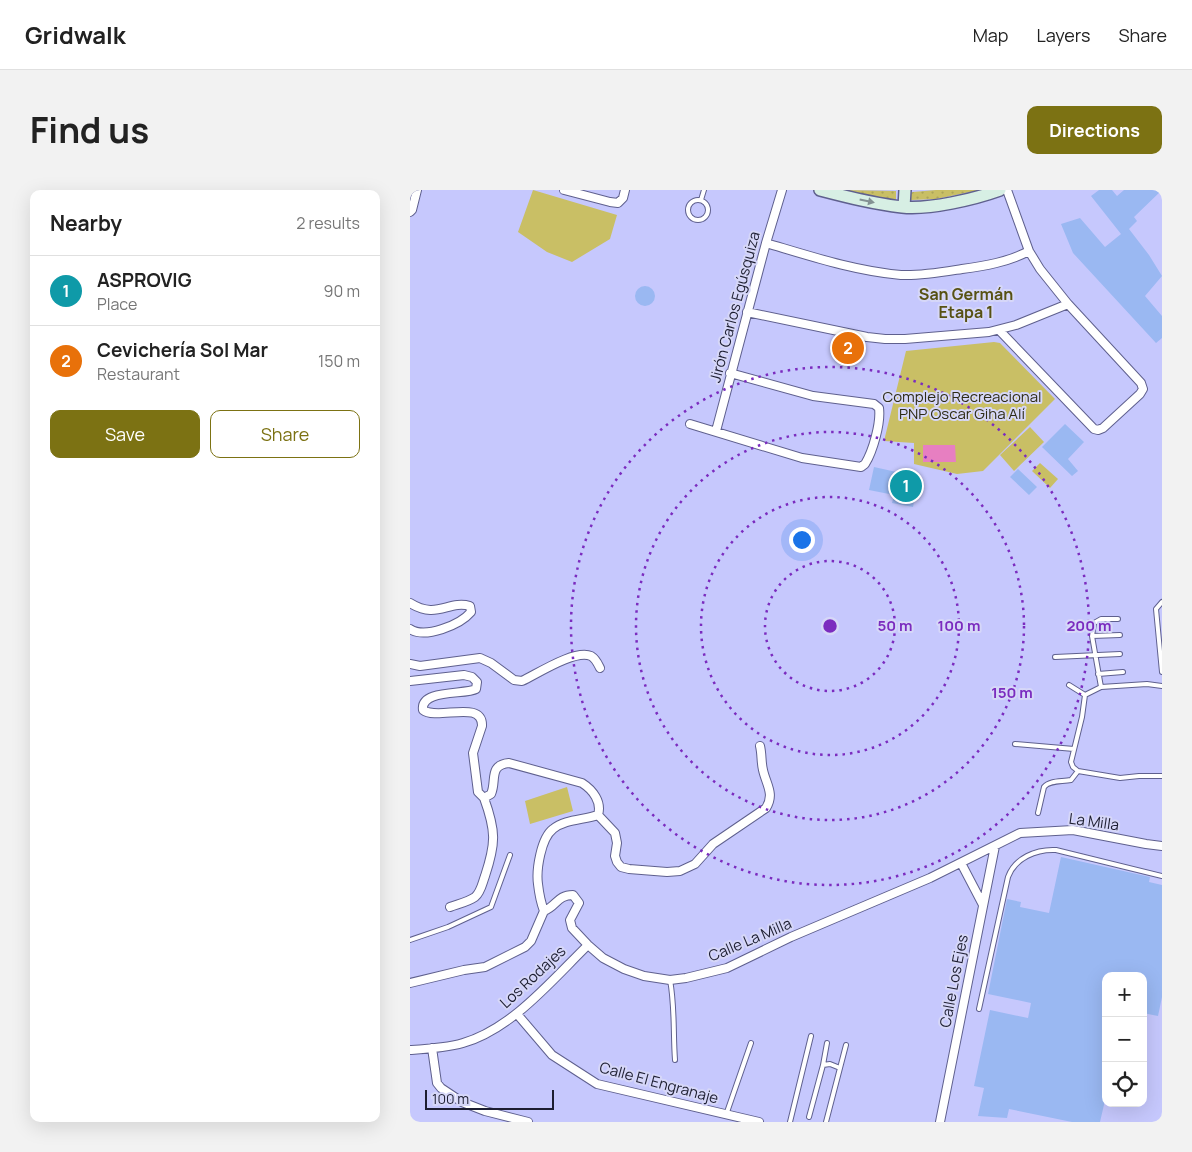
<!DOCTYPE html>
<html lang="en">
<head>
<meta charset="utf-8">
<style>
	:root { --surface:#fff; --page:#f2f2f2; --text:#222; --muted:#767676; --line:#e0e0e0; --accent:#7c7213 }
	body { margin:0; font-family:Manrope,sans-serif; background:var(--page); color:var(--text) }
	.controls { position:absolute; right:15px; bottom:15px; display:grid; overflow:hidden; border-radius:10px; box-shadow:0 5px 20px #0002 }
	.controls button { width:45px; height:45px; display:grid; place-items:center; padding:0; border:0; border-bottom:1px solid var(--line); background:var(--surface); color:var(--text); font:25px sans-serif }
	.scale { position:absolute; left:15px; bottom:12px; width:129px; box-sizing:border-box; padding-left:5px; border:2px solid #1d1e31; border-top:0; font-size:14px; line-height:18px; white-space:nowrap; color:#1d1e31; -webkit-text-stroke:4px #d6d7f8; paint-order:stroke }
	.you { position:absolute; left:391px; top:349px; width:18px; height:18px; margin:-12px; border:4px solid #fff; border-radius:50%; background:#1a73e8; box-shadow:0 0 0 8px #1a73e833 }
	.badge { display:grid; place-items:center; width:32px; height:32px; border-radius:50%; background:var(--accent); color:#fff; font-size:16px; font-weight:700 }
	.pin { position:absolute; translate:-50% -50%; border:2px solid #fff; box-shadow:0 1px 5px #0006 }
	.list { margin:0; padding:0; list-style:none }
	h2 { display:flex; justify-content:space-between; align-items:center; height:65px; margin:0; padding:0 20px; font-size:21px }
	h2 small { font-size:16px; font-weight:400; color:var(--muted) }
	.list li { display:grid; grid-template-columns:32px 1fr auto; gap:15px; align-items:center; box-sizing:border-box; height:70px; padding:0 20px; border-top:1px solid var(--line) }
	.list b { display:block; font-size:19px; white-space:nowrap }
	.list p { margin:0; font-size:16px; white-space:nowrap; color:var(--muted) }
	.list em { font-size:16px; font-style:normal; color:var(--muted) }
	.actions { display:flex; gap:10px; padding:15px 20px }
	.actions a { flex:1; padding:11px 0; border:1px solid var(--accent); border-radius:10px; text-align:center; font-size:18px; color:var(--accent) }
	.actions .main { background:var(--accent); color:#fff }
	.icon { flex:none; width:28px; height:28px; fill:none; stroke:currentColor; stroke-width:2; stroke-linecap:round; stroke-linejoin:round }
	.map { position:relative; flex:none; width:752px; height:932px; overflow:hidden; border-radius:10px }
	header { display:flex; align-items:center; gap:30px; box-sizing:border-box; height:70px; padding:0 25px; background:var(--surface); border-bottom:1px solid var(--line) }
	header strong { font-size:24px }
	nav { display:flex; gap:28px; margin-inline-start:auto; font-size:18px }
	.intro { display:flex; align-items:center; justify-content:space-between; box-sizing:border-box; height:120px; padding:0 30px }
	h1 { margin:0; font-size:35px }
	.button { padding:12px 22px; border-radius:10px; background:var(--accent); color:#fff; font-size:18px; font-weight:700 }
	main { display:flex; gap:30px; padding:0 30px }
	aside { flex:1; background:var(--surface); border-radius:10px; box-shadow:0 5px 20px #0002 }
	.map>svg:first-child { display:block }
	.grass { fill:url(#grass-dots) }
	.green { fill:#c9bf65 }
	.water { fill:#e77fc1 }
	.building { fill:#9ab8f2 }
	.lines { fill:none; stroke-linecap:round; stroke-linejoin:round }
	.lane-casing { stroke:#5f608e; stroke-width:6 }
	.street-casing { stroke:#5f608e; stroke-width:10 }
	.secondary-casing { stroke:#5f608e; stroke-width:14 }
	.lane { stroke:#fff; stroke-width:4 }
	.street { stroke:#fff; stroke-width:8 }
	.secondary { stroke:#d7efe4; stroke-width:11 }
	.oneway { fill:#839193 }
	.ring { fill:none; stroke:#7b2cbf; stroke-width:2.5; stroke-dasharray:2.5 5 }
	.labels { text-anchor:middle; stroke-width:4; stroke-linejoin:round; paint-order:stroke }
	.street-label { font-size:15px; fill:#1d1e31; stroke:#d6d7f8 }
	.park-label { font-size:15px; fill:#2e2c16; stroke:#d6d7f8 }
	.neighbourhood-label { font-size:16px; font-weight:bold; fill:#575113; stroke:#d6d7f8 }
	.centre { fill:#7b2cbf; stroke:#d6d7f8; stroke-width:2.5 }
	.ring-label { font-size:15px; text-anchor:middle; font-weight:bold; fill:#7b2cbf; stroke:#d6d7f8; stroke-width:4; stroke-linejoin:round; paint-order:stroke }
</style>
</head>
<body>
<header>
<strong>Gridwalk</strong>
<nav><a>Map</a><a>Layers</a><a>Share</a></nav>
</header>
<div class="intro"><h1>Find us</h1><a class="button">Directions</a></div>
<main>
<aside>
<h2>Nearby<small>2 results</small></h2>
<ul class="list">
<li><span class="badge" style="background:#0f9aa8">1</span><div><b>ASPROVIG</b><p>Place</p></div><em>90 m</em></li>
<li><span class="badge" style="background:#e8710a">2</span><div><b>Cevichería Sol Mar</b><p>Restaurant</p></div><em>150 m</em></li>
</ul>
<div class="actions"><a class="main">Save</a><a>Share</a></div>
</aside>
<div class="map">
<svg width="752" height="932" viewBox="0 0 752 932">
	<defs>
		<pattern id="grass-dots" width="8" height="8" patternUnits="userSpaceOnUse" patternTransform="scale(1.25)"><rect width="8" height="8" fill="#c9bf65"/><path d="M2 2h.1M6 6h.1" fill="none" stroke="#aca458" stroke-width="1.8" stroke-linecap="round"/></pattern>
	</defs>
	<rect width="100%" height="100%" fill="#c6c8fd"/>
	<path class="grass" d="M433 0 486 1V11Z
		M526 0H570L526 9 501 10 500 3 503 2Z"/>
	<path class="green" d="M123 0 207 25 200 49 162 72 137 62 108 42Z
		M584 152 590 153 645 209 573 281 547 284 504 274V253L474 251 496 161Z
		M620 237 634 252 604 281 590 265Z
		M630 273 648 289 640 298 622 281Z
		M157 597 163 621 120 634 115 611Z"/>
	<path class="water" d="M513 255H545L546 272H513Z"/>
	<path class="building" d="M689 0H702L707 6 714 0H752L724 27 727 31 719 39 739 65 752 86 735 106 752 126V148L746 153 663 63 651 34 670 28 695 57 711 44 681 6Z
		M225 106a10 10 0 1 1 20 0a10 10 0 1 1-20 0Z
		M655 234 674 252 658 269 668 281 662 286 632 257Z
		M464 277 509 287 503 317 482 313 484 305 459 300Z
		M608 279 627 297 619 305 600 287Z
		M651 667 740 687 739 692 752 695V807L748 826 733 823V786H696V906L690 932H662L599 919 597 928 568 926 574 898 564 896 580 820 618 828 621 813 578 804 597 709 611 712 610 717 639 723Z"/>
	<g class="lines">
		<g class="lane-casing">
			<path id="lane" d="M278 20a10 10 0 1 1 20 0a10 10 0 1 1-20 0Z
				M291 10 294 0
				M752 412 746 419 752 482
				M682 446 684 433 691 429H708
				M645 467 710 464
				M688 484 713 482
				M659 495 675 505 691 497 737 494 752 496
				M691 497 682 446 710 445
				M675 505 672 527 661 572 663 577 668 581 710 588 729 586H752
				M605 554 664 559
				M628 623 634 597C640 590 652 592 661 590L668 581
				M0 750 38 737 81 717 100 665
				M260 790C265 816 263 843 265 870
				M569 819 598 687C605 668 626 659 646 660L752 686
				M413 875 417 853
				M316 925 341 853
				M399 927 413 875 420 874 430 878
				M380 932 401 846
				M416 932 436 855"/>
		</g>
		<g class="street-casing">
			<path id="street" d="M154 0 200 12 208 13 213 8 215 0
				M0 22 2 20 7 0
				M356 53C400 66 445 81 491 85 511 86 533 82 552 79 575 76 598 72 619 61
				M337 122 457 147 475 149H495L579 142 606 135 658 114
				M590 141 684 239 688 240 693 238 730 204 733 199 731 193 658 114 630 79 619 61 597 0
				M280 234 392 268 451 277 455 274C463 261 471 233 469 218L464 214 403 206 320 183
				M306 241 356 53 372 0
				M0 413C27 430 38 410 60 416L61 422C50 435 15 449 0 439
				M0 474 10 476 70 468 81 473 104 490 112 491C127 484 165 459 181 466 186 469 188 474 190 478
				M0 491 54 485 62 487 67 492 66 499C55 505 10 499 13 520 27 531 73 509 72 536L63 563 68 602 74 608 81 604C87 591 78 575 99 573L172 593C183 600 192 612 188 625
				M188 625 205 643 207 653 205 666 207 672 211 677 219 679 257 682 270 681 285 674 303 654 356 618C365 604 356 594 353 580 351 572 352 564 350 556
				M551 673 573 715
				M40 717C48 714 58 712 65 707 71 702 72 694 75 686 86 653 86 641 74 608
				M134 721C147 716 147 705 163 705L169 713 160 730 162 738 178 755 193 768 214 779 234 786 260 790 276 788 317 778 381 747 520 688 610 643 663 640 736 654 752 656
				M134 721C131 713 129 703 128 694 126 680 131 648 143 639 155 629 174 630 188 625
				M0 793 54 780 75 777 115 757 121 751 134 721
				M107 824 142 865 187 894 349 932
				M22 858 27 893 31 898 52 912 75 921 118 932
				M0 860C17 859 36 858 53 853 102 839 142 790 178 755
				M530 932 585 656"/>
		</g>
		<g class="secondary-casing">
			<path id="secondary" d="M410 0C437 7 464 14 492 17 519 20 565 9 590 0
				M494 17 495 0"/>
		</g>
		<use href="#lane" class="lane"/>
		<use href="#street" class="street"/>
		<use href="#secondary" class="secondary"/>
	</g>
	<defs><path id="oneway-solid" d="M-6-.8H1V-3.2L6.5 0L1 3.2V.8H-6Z" transform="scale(1.25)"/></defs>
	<use class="oneway" href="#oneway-solid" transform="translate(457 11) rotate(12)"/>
	<g class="ring">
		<circle cx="420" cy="436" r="65"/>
		<circle cx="420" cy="436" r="129"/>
		<circle cx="420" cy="436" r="194"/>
		<circle cx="420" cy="436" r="259"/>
	</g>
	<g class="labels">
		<g class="street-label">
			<text transform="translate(325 117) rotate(-75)" y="5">Jirón Carlos Egúsquiza</text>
			<text transform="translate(684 632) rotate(8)" y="5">La Milla</text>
			<text transform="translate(340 750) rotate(-23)" y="5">Calle La Milla</text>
			<text transform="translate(123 787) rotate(-43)" y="5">Los Rodajes</text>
			<text transform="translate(544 791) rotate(-79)" y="5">Calle Los Ejes</text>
			<text transform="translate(249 893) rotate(15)" y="5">Calle El Engranaje</text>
		</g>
		<g class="park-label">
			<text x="552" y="212">Complejo Recreacional<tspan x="552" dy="17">PNP Oscar Giha Alí</tspan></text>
		</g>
		<g class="neighbourhood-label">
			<text x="556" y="110">San Germán<tspan x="556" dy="18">Etapa 1</tspan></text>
		</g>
	</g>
	<circle cx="420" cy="436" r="8" class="centre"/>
	<g class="ring-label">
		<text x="485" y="441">50 m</text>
		<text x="549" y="441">100 m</text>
		<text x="679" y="441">200 m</text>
		<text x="602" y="508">150 m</text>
	</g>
</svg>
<div class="controls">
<button>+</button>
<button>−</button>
<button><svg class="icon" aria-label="locate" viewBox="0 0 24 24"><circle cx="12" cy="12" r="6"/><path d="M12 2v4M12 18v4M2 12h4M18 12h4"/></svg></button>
</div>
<div class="scale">100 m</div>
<div class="you"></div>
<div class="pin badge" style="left:496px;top:296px;background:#0f9aa8">1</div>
<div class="pin badge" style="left:438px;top:158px;background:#e8710a">2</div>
</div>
</main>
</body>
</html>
